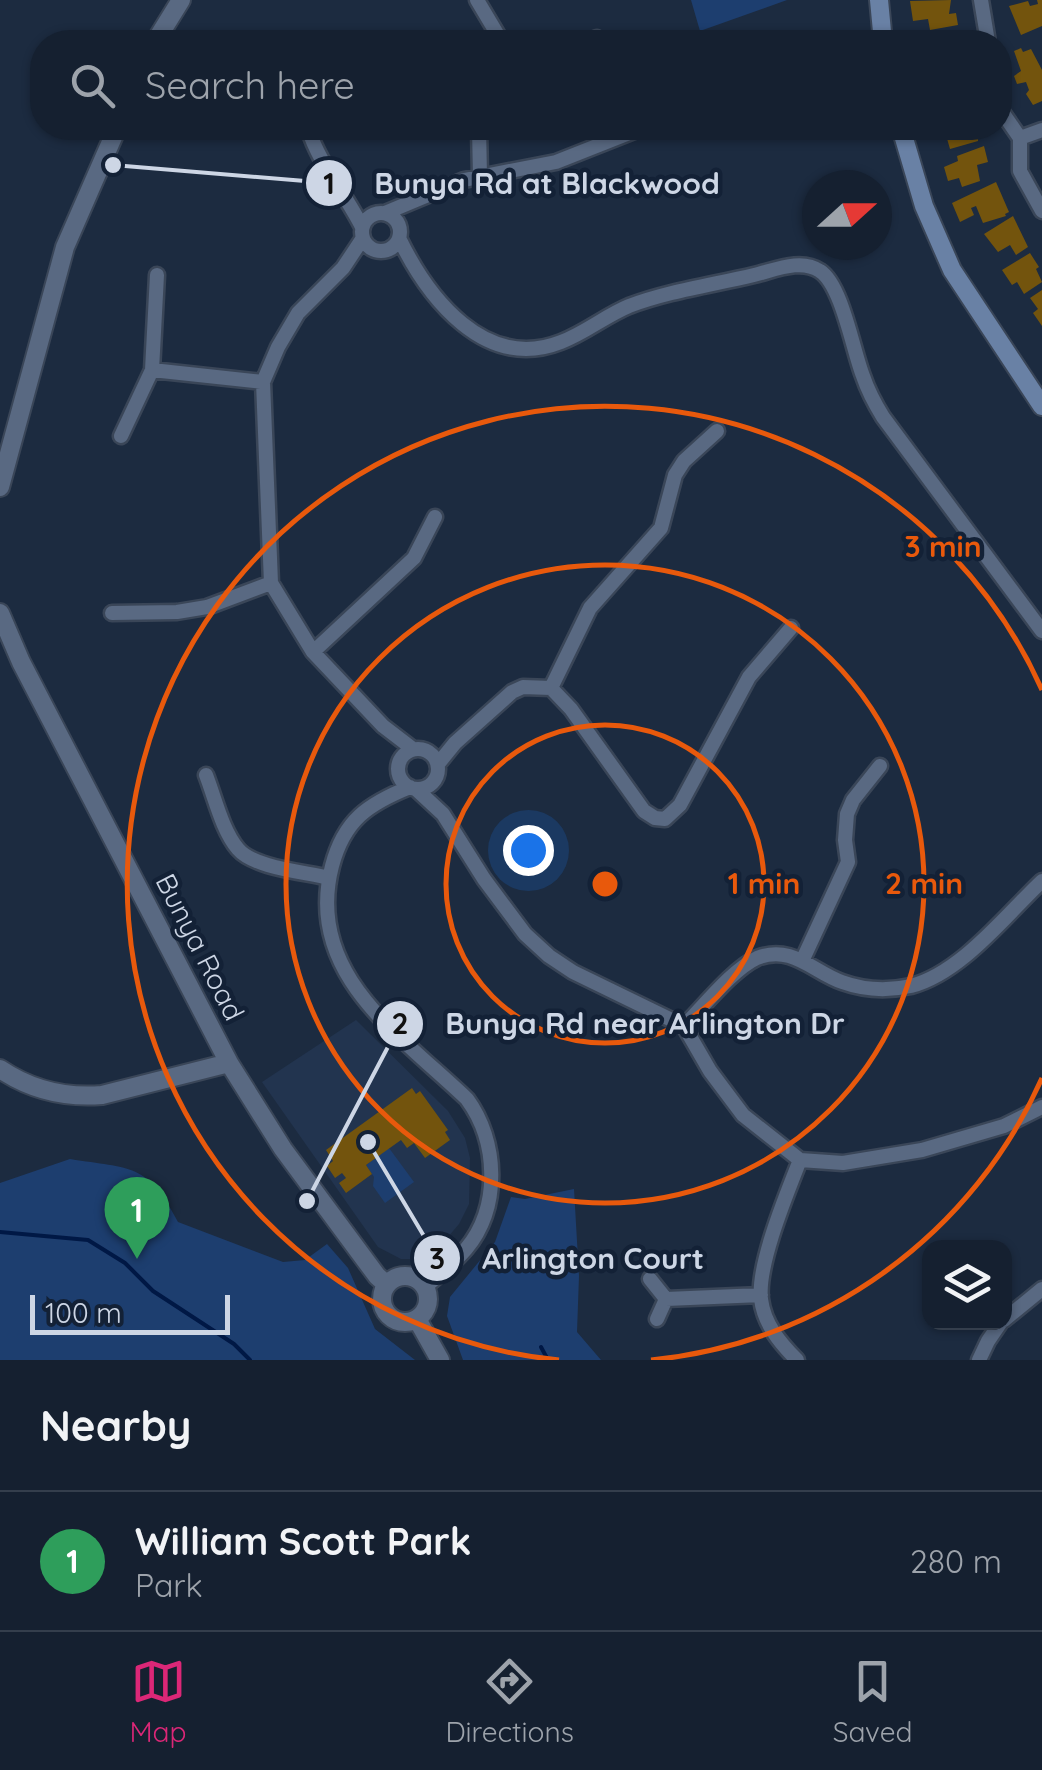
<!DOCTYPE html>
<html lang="en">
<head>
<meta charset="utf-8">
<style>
	:root { --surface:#152030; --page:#222d3c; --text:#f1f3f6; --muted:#9da3ab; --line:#343e4c; --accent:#db2777 }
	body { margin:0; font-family:Quicksand,sans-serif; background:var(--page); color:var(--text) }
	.controls { position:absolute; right:30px; bottom:30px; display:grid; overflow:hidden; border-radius:20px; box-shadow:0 2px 8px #0004 }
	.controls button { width:90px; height:90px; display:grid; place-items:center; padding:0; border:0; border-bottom:2px solid var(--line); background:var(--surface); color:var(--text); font:50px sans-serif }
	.compass { position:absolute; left:802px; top:170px; width:90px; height:90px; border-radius:50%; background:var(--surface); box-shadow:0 2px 8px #0004; rotate:69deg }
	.scale { position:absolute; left:30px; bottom:25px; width:200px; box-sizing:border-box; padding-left:10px; border:5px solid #cdd6e5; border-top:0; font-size:28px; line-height:35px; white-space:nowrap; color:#cdd6e5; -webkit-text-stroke:8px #132136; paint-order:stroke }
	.you { position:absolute; left:528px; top:850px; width:35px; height:35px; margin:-25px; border:8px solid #fff; border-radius:50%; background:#1a73e8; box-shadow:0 0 0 15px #1a73e833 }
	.badge { display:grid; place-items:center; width:65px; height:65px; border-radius:50%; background:var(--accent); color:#fff; font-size:32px; font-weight:700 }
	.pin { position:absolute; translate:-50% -82px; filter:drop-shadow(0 2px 5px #0008) }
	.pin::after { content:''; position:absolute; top:52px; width:35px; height:30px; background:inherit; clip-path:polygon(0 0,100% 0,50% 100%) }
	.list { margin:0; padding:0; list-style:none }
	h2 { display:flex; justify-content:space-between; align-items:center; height:130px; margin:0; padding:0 40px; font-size:42px }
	h2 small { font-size:32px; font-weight:400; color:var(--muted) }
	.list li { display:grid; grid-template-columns:65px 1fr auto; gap:30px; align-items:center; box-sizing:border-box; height:140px; padding:0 40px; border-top:2px solid var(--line) }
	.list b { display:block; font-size:38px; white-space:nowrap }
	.list p { margin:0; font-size:32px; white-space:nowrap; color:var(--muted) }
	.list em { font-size:32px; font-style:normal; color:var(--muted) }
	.icon { flex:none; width:55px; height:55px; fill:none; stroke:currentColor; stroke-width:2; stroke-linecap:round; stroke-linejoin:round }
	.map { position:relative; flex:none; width:1042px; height:1360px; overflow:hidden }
	.search { position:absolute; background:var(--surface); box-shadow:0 2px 8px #0004; left:30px; right:30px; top:30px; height:110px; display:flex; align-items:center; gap:25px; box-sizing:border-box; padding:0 35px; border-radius:40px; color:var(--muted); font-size:38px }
	.sheet { height:270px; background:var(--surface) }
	nav { display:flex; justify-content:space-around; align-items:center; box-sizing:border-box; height:140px; border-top:2px solid var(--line); background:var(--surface); font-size:28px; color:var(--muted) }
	nav a { display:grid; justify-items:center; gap:5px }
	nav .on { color:var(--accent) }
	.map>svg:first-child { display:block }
	.built { fill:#22344f }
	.green { fill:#1d3e6f }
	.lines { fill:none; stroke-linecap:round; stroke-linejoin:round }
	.stream { stroke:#001845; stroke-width:4 }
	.building { fill:#73540d }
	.minor-casing { stroke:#3a4658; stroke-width:19 }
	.tertiary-casing { stroke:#3a4658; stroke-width:22 }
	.secondary-casing { stroke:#3a4658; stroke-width:22 }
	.minor { stroke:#596982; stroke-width:14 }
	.tertiary { stroke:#596982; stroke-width:18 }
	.secondary { stroke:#6981a5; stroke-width:18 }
	.ring { fill:none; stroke:#e8590c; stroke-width:5 }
	.labels { text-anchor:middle; stroke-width:9; stroke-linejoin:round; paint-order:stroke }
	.street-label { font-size:28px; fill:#cdd6e5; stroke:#132136 }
	.centre { fill:#e8590c; stroke:#132136; stroke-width:5 }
	.ring-label { font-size:30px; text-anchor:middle; font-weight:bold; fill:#e8590c; stroke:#132136; stroke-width:9; stroke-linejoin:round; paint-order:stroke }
	.leader { fill:none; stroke:#cdd6e5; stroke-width:4 }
	.callout-dot { fill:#cdd6e5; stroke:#132136; stroke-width:4 }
	.mark-label { font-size:30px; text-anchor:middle; font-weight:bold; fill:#111 }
	.callout-label { font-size:30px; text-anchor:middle; font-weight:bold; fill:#cdd6e5; stroke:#132136; stroke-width:9; stroke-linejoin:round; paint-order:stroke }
</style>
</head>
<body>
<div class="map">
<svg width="1042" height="1360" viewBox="0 0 1042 1360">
	<rect width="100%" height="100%" fill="#1c2b40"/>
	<path class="built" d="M356 1020 448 1111 465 1138 470 1158 469 1204 459 1224 442 1244 414 1259H401L378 1247 262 1082Z"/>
	<path class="green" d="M691 0H787L700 31Z
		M389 1148 414 1182 385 1203 373 1186 374 1177 366 1165Z
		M70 1159C131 1169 147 1162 178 1222L283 1262 305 1260 327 1244 348 1268 375 1329 415 1360H0V1183Z
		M574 1189 579 1276 577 1332 601 1360H463L447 1316 450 1297 495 1242 511 1197 525 1199Z"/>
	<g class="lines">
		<path class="stream" d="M0 1232 88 1240 125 1263 153 1291 234 1344 250 1360
			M541 1347 548 1360"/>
	</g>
	<path class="building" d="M951 0 949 14 956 13 958 25 930 30 928 19 913 21 910 1Z
		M1037 0H1042V26L1021 35 1009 6 1028 1 1030 6 1038 4Z
		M957 35 959 42H929V41Z
		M1021 48 1023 52 1031 49 1042 70V101L1033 105 1026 94 1029 90 1026 82 1017 84 1014 76 1021 71 1014 51Z
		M944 128H978V141L950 149Z
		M984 146 988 162 977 165 980 181 962 187 959 178 948 181 944 167 958 161 957 156Z
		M996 182 1009 212 1005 214 1006 216 983 223 976 206 971 208 974 215 960 222 952 203Z
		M1013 216 1028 247 1016 255 1010 245 998 252 984 234Z
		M1030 253 1039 267 1036 269 1042 282 1024 294 1017 282 1012 285 1002 270Z
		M1042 290V326L1033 313 1038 309 1030 298Z
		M412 1088 416 1094 420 1091 448 1130 445 1132 450 1140 425 1158 414 1143 407 1148 401 1140 366 1165 372 1174 346 1193 339 1183 346 1178 342 1173 335 1178 327 1166 333 1161 326 1150Z"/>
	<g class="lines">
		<g class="minor-casing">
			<path id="minor" d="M477 0 502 42
				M981 0 988 42
				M317 42V40
				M588 42 597 38
				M1000 109 1020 138V171L1042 211
				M308 128C319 164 345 193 362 227
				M479 128 480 176
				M1020 138 1042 130
				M362 232a19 19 0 1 1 38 0a19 19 0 1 1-38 0Z
				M385 213 464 180 556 162 642 128
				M363 238 343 268 298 313 278 347 263 382 271 583 313 652 383 726 413 749
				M399 238C428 298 485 372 561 342 585 333 605 316 629 306 669 291 712 285 754 275 775 270 801 258 820 271 842 285 853 351 863 376 868 391 875 404 883 417L1042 631
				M152 370 263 382
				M121 436 152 370 157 275
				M112 613 177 612 207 607 271 583
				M313 652 414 558 435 517
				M551 688 590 608 661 528 675 475 684 461 717 431
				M398 769a20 20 0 1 1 40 0a20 20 0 1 1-40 0Z
				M438 764 455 743 512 692 523 687 551 688 571 709 644 811 655 818 665 819 680 805 749 677 791 628
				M206 775C215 798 222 830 238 849 254 868 305 872 329 878
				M410 787C368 804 344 820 332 866 304 973 399 1034 467 1099 498 1141 501 1207 466 1249 454 1263 439 1275 425 1287
				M416 789 443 814 484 879 525 934 549 956 573 972 684 1026 710 1071 743 1115 800 1160 843 1163 922 1150 1004 1126 1042 1107
				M803 959 848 862 845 840 847 814 853 800 880 766
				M684 1026C703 1007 733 969 757 958 792 944 813 972 842 982 864 990 888 991 911 986 961 973 1005 916 1042 881
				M650 1279 666 1299 657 1319
				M666 1299 761 1295
				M1004 1320 1042 1289
				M797 1360C780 1343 764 1324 761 1299 757 1265 787 1193 800 1160
				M979 1360 988 1341 1001 1322"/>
		</g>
		<g class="tertiary-casing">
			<path id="tertiary" d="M155 42 181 0
				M0 487 65 247 117 128
				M0 613 21 662 229 1063 283 1149 377 1276 386 1284
				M0 1069C31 1090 65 1098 102 1095L229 1063
				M382 1299a23 23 0 1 1 46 0a23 23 0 1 1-46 0Z
				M417 1319 440 1360"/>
		</g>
		<g class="secondary-casing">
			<path id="secondary" d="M879 0 883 42
				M901 128 924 206 952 270 1042 406"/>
		</g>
		<use href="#minor" class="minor"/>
		<use href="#tertiary" class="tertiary"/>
		<use href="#secondary" class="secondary"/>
	</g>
	<g class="ring">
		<circle cx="605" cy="884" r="159"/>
		<circle cx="605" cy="884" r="319"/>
		<path d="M1042 1078A478 478 0 0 1 651 1360M559 1360A478 478 0 1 1 1042 690"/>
	</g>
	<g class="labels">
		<g class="street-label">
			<text transform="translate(200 947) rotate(63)" y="10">Bunya Road</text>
		</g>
	</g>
	<circle cx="605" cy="884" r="15" class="centre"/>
	<g class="ring-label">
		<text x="943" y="557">3 min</text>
		<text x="764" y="894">1 min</text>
		<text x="924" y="894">2 min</text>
	</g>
	<path class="leader" d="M113 165L329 183M307 1201L400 1024M368 1142L437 1258"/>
	<g class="callout-dot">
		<circle cx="113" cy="165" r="10"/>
		<circle cx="307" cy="1201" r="10"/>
		<circle cx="368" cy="1142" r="10"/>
		<circle cx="329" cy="183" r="25"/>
		<circle cx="400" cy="1024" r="25"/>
		<circle cx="437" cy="1258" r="25"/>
	</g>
	<g class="mark-label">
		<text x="329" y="194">1</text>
		<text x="400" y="1034">2</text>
		<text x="437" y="1269">3</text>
	</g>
	<g class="callout-label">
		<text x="547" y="194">Bunya Rd at Blackwood</text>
		<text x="645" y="1034">Bunya Rd near Arlington Dr</text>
		<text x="593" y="1269">Arlington Court</text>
	</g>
</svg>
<div class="controls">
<button><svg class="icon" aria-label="layers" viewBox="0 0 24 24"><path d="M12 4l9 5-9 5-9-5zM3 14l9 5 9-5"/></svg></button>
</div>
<svg class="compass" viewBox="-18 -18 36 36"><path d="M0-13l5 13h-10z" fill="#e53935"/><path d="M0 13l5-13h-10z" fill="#9da3ab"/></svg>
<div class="scale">100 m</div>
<div class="you"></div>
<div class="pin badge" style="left:137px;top:1259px;background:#2e9e5b">1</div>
<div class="search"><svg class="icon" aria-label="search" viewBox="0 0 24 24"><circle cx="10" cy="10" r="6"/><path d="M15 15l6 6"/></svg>Search here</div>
</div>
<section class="sheet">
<h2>Nearby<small></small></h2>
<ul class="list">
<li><span class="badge" style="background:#2e9e5b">1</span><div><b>William Scott Park</b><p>Park</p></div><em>280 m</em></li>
</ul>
</section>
<nav>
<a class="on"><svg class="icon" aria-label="map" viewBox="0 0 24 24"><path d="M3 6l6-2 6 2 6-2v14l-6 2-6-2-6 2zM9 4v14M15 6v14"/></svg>Map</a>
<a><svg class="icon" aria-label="directions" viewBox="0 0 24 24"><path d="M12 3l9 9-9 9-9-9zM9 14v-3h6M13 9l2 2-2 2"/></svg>Directions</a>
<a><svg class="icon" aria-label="saved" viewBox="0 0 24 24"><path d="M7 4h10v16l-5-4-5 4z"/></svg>Saved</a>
</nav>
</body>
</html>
